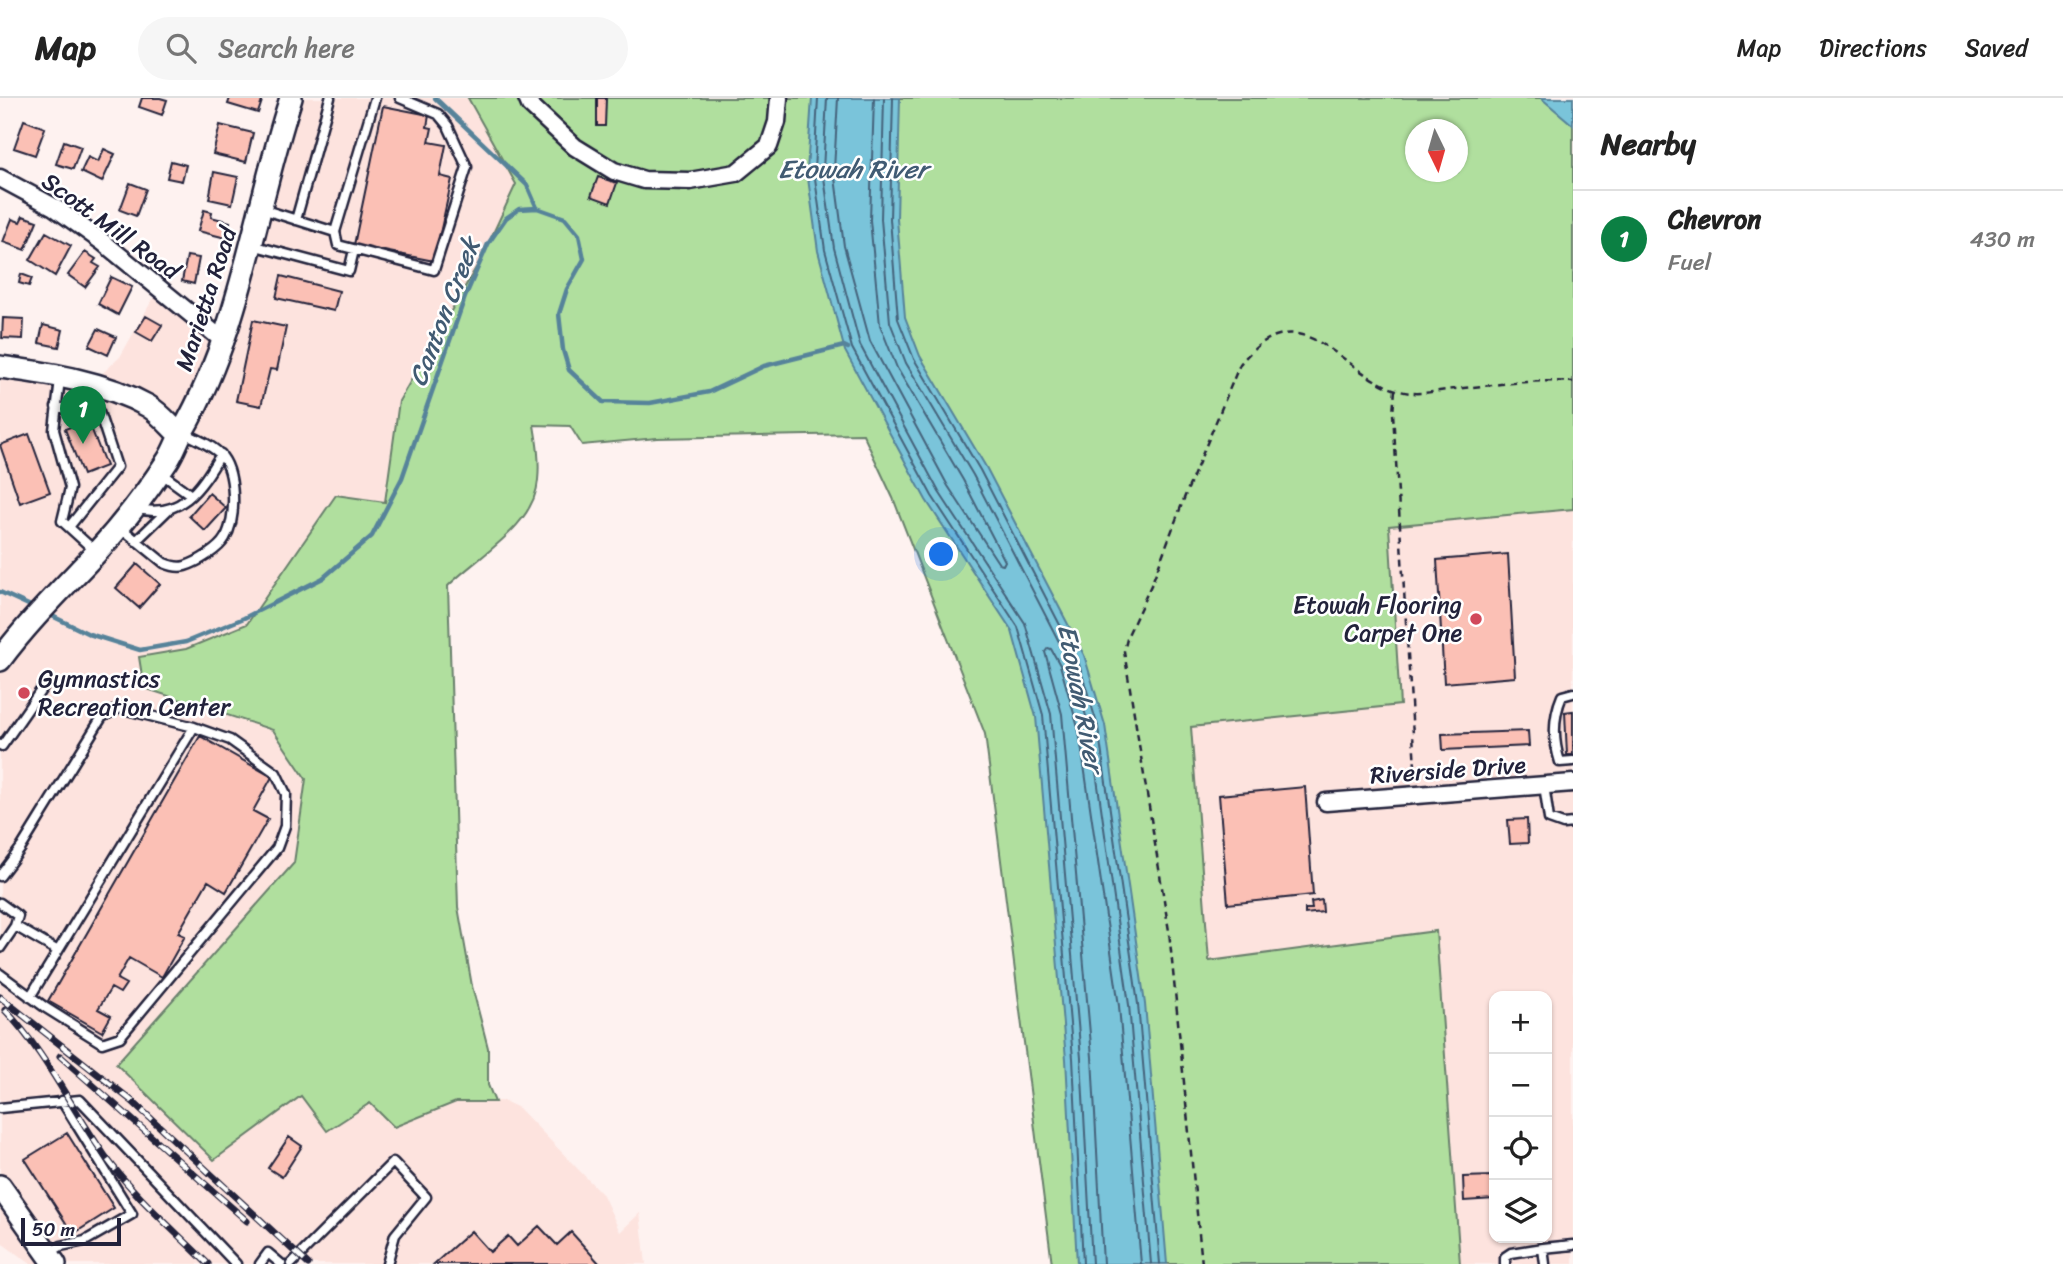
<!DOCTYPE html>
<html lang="en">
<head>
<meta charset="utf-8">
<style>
	:root { --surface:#fff; --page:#f6f6f6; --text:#222; --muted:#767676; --line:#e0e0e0; --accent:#0b8043 }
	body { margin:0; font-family:Sriracha,sans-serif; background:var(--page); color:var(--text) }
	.controls { position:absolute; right:21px; bottom:21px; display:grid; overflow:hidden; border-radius:14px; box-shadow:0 2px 5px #0004 }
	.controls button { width:63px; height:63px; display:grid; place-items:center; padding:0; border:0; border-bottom:2px solid var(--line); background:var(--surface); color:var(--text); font:35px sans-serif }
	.compass { position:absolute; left:1405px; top:21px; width:63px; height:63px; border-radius:50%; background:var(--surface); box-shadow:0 2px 5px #0004; rotate:175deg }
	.scale { position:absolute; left:21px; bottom:18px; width:100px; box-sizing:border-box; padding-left:7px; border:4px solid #22223b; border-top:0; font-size:19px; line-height:24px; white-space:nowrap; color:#22223b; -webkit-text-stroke:5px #fff; paint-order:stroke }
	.you { position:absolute; left:942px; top:457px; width:24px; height:24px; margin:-18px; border:5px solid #fff; border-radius:50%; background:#1a73e8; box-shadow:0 0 0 10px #1a73e833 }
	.badge { display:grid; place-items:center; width:46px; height:46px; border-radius:50%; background:var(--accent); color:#fff; font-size:23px; font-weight:700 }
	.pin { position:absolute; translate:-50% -58px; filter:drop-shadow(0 2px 4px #0008) }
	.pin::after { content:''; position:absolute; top:37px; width:24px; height:21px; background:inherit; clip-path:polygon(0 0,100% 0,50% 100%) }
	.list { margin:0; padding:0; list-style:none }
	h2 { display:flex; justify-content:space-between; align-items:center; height:91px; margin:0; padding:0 28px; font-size:30px }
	h2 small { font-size:23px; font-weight:400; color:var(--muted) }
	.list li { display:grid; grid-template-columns:46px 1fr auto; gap:21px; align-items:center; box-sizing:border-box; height:98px; padding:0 28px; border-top:2px solid var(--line) }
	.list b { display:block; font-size:26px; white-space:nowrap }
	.list p { margin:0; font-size:23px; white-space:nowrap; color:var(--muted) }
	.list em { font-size:23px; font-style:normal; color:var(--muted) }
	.icon { flex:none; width:38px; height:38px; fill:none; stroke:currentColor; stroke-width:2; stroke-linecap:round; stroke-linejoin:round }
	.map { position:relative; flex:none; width:1573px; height:1166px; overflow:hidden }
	header { display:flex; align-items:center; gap:42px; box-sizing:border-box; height:98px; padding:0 35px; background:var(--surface); border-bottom:2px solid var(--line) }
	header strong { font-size:33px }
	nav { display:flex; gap:38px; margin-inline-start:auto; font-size:24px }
	.search { width:490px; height:63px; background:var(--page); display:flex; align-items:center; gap:18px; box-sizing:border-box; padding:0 24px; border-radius:38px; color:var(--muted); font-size:26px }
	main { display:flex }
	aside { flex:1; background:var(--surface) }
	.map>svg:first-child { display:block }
	.built { fill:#fde3de; fill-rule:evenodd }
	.green { fill:#b0df9e; stroke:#69806c; stroke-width:2; fill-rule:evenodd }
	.water { fill:#7ac4da; stroke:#57839a; stroke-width:2 }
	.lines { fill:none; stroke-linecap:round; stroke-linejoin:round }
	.shore { stroke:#45637b; stroke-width:2 }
	.stream { stroke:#57839a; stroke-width:4.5 }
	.building { fill:#fbc0b5; stroke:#22223b; stroke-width:2 }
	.lane-casing { stroke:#22223b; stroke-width:13 }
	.street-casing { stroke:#22223b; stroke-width:21 }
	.secondary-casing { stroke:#22223b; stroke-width:26 }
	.path { stroke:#22223b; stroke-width:2.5; stroke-dasharray:7 5; stroke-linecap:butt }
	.lane { stroke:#fff; stroke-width:8 }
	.street { stroke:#fff; stroke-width:16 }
	.secondary { stroke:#fff; stroke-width:21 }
	.rail-casing { stroke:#22223b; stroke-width:7 }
	.rail { stroke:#fff; stroke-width:4.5; stroke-dasharray:13; stroke-linecap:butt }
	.poi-dot { fill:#d1495b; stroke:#fff; stroke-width:2.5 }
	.labels { text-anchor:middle; stroke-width:5; stroke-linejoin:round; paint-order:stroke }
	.street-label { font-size:24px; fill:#22223b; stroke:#fff }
	.poi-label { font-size:24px; fill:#22223b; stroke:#fff; text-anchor:end }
	.water-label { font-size:26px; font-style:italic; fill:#415b73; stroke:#fff }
</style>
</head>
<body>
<header>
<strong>Map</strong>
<div class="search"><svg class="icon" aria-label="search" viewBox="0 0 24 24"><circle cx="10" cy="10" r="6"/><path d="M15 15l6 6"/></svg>Search here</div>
<nav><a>Map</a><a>Directions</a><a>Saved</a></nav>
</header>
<main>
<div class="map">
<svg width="1573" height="1166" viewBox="0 0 1573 1166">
	<rect width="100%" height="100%" fill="#fef2f0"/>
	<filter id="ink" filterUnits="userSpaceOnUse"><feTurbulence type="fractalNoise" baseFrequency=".0143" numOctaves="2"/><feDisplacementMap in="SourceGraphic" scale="14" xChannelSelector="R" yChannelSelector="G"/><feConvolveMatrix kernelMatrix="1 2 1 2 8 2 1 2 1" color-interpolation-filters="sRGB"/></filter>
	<g filter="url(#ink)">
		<path class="built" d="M292 0H468L516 86 481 161 399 303 385 405 335 397 247 526 186 551 139 559 144 590 273 632 306 681 294 765 116 966 301 997 371 1004 394 1029 456 1004 504 1003 519 1010 603 1097 620 1134 640 1115 646 1166H31L0 1144V267L95 282 120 259 155 197 217 245Z
			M1573 411V1166H1460L1436 833 1209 863 1191 629 1400 607 1389 428ZM1494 898H1547V1140H1494Z"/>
		<path class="green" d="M468 0H1573V411L1389 428 1400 607 1191 629 1209 863 1436 833 1460 1166H1052L985 636 893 400 863 336 657 340 582 347 570 328 534 327C537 345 540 363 538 382 535 428 478 458 448 488L458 809 472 888 488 950V987L495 1004H456L394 1029 370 1005 327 1033 301 998 214 1062 116 966 294 765 306 681 273 632 144 590 139 559 186 551 247 526 336 397 385 404 399 303 481 161 516 86ZM1416 32H1458V74H1416Z"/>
		<path class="water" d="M812 0H900L897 121 905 219 920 258 986 369 1084 557 1105 627 1145 906 1167 1166H1077L1066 961 1036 619 1012 533 926 402 845 253 818 153 807 73Z
			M1541 0H1573V27Z"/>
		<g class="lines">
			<path class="shore" d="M818 0 814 73 825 152 852 250 932 398 1018 529 1043 617 1073 960 1083 1166
				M827 0 823 72 834 150 860 247 939 394 1025 525 1051 616 1081 960 1092 1166
				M838 0 834 72 844 148 870 243 948 388 999 466 1003 467 1005 463 963 382 897 270 880 227 870 122 874 0
				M884 0 881 121 890 224 906 265 973 377 1069 563 1090 631 1129 907 1151 1166
				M893 0 890 121 898 221 914 261 980 372 1077 560 1098 629 1138 906 1160 1166
				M1103 1166 1092 959 1062 616 1045 554 1048 550 1051 551 1060 567 1079 633 1119 908 1141 1166"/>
			<path class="stream" d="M435 0 527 87 537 110
				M0 494 35 510
				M46 515 89 536 140 552 186 544 244 520 323 480 372 438 402 380 465 199 488 146 506 120 519 111 537 110 565 120 579 137 584 161 567 191 559 216 563 252 569 272 603 304 650 305 709 294 764 268 844 248 848 250"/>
		</g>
		<path class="building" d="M142 0H160L167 2 162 17 139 9Z
			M230 0H263L258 15 228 6Z
			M597 0H606L605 28H597Z
			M383 8 429 17 427 29 432 30 429 44 446 47 440 78 452 81 434 163 354 147Z
			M24 22 45 30 35 57 14 50Z
			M220 27 253 35 246 64 213 56Z
			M64 43 81 49 73 71 56 66Z
			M104 51 115 56 102 84 81 74 88 59 98 64Z
			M171 63 186 67 182 83 167 80Z
			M214 74 238 79 232 106 209 101Z
			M598 79 617 85 610 105 591 98Z
			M130 85 146 91 136 118 120 112Z
			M204 112 212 114 211 119 230 124 226 140 198 133Z
			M23 118 37 123 25 152 3 144 12 121 20 124Z
			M46 134 71 148 55 178 30 162Z
			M85 154 96 161 93 165 100 169 85 189 68 177Z
			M187 158 199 160 194 186 182 183Z
			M21 176 32 180 29 188 19 185Z
			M281 178 339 193 334 213 276 200Z
			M111 179 132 189 118 217 98 206Z
			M146 218 162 227 152 243 136 234Z
			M3 220 24 221 23 241 2 240Z
			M253 222 286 229 277 272 270 271 261 308 236 303Z
			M43 227 63 232 59 249 39 245Z
			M98 231 116 239 108 257 89 248Z
			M88 322 106 368 83 377 65 331Z
			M29 336 50 394 20 405 0 347Z
			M209 395 226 410 205 433 189 418Z
			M1508 456 1515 579 1444 585 1437 462Z
			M137 466 160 486 139 510 116 490Z
			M1573 613V657H1567L1565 614Z
			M1528 633 1529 648 1443 652 1442 636Z
			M200 638 272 679 253 713 268 721 226 794 208 783 178 835 185 838 162 879 129 860 117 881 126 886 120 895 111 890 98 911 111 918 102 934 48 903Z
			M1305 689 1313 797 1228 806 1219 697Z
			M1527 721 1528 745 1510 746 1508 722Z
			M1322 802 1323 814 1305 816V811H1312L1311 804Z
			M67 1035 114 1110 73 1136 25 1061Z
			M289 1039 302 1048 282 1079 268 1070Z
			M1493 1078 1494 1101 1464 1103 1463 1079Z
			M539 1128 557 1147 571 1134 600 1166H434L471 1133 490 1154 508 1138 517 1148Z"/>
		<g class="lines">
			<g class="lane-casing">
				<path id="lane" d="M262 111 335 134 375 0
					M296 122 330 0
					M335 134 338 147 434 172 467 69 448 28 438 16 400 0
					M252 147 349 173 354 152
					M60 281 54 332 70 390 62 423 95 453
					M56 309 99 314 117 369 69 429
					M162 376 191 397
					M134 410C180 423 200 391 221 356
					M121 430 164 465C171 468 178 470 185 468 198 464 219 451 225 440 237 421 236 372 220 356 210 346 195 340 182 334
					M136 443 168 412
					M1573 595 1562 598C1553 619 1553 642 1560 664L1573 663
					M0 647 2 648 48 582
					M1544 687 1549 721 1563 726 1573 725
					M0 778 21 750 102 619 119 610 194 629 230 642 276 675 286 696 285 728 277 750 120 939 102 945 46 910 0 876
					M0 805 18 818 15 828 0 850
					M15 828 58 853
					M30 899 194 629
					M0 1010 80 1002 236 1166
					M1543 1150 1573 1147
					M49 1155 61 1148 85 1143 132 1116 62 1003
					M260 1166 268 1155 281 1166
					M291 1166 393 1064 426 1099 395 1137 387 1166
					M1505 1166V1159L1511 1155 1543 1150 1545 1166"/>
			</g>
			<g class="street-casing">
				<path id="street" d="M527 0 530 7 575 49 614 73 644 82 690 83 736 75 769 48 777 24 779 0
					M0 80 54 109 104 145 225 244
					M1326 704 1573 685"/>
			</g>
			<g class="secondary-casing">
				<path id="secondary" d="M0 269C50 276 103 283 148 308 160 315 170 328 180 337
					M0 562C29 523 63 490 96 455 122 427 147 394 168 362 174 353 177 343 182 334 242 229 254 113 291 0
					M0 1088 55 1166"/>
			</g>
			<path class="path" d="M1395 292 1393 315 1415 669
				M1202 1166 1169 833 1124 553 1128 537 1152 485 1185 398 1240 266C1306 185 1346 290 1412 295 1426 296 1441 292 1455 291 1494 287 1534 281 1573 284"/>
			<use href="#lane" class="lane"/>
			<use href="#street" class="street"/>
			<use href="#secondary" class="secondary"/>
			<g class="rail-casing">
				<path id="rail" d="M0 899 132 1003 308 1166
					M5 912C46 955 71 1010 105 1058 134 1098 173 1131 208 1166
					M60 958 247 1123"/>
			</g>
			<use href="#rail" class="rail"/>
		</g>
	</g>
	<g class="poi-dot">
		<circle cx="1476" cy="521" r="7"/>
		<circle cx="24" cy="595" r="7"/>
	</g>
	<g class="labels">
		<g class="street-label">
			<text transform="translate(111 128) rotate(36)" y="8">Scott Mill Road</text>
			<text transform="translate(206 201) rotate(-72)" y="8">Marietta Road</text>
			<text transform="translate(1448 672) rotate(-4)" y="8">Riverside Drive</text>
		</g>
		<g class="poi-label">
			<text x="1462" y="515">Etowah Flooring<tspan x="1462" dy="28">Carpet One</tspan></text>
			<text x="38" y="589" text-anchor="start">Gymnastics<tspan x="38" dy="28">Recreation Center</tspan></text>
		</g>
		<g class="water-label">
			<text x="853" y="80">Etowah River</text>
			<text transform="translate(444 214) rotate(-69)" y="9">Canton Creek</text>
			<text transform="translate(1081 600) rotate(79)" y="9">Etowah River</text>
		</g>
	</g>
</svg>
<div class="controls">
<button>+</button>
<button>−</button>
<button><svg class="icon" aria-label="locate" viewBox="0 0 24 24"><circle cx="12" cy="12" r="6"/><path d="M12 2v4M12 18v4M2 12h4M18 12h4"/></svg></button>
<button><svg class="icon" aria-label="layers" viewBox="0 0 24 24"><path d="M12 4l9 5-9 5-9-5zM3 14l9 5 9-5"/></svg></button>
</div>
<svg class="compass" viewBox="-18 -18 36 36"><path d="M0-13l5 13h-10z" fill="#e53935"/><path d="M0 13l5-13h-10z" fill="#767676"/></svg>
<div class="scale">50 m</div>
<div class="you"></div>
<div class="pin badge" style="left:83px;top:346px">1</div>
</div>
<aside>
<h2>Nearby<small></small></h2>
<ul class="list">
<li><span class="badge">1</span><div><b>Chevron</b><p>Fuel</p></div><em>430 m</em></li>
</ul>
</aside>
</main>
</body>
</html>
